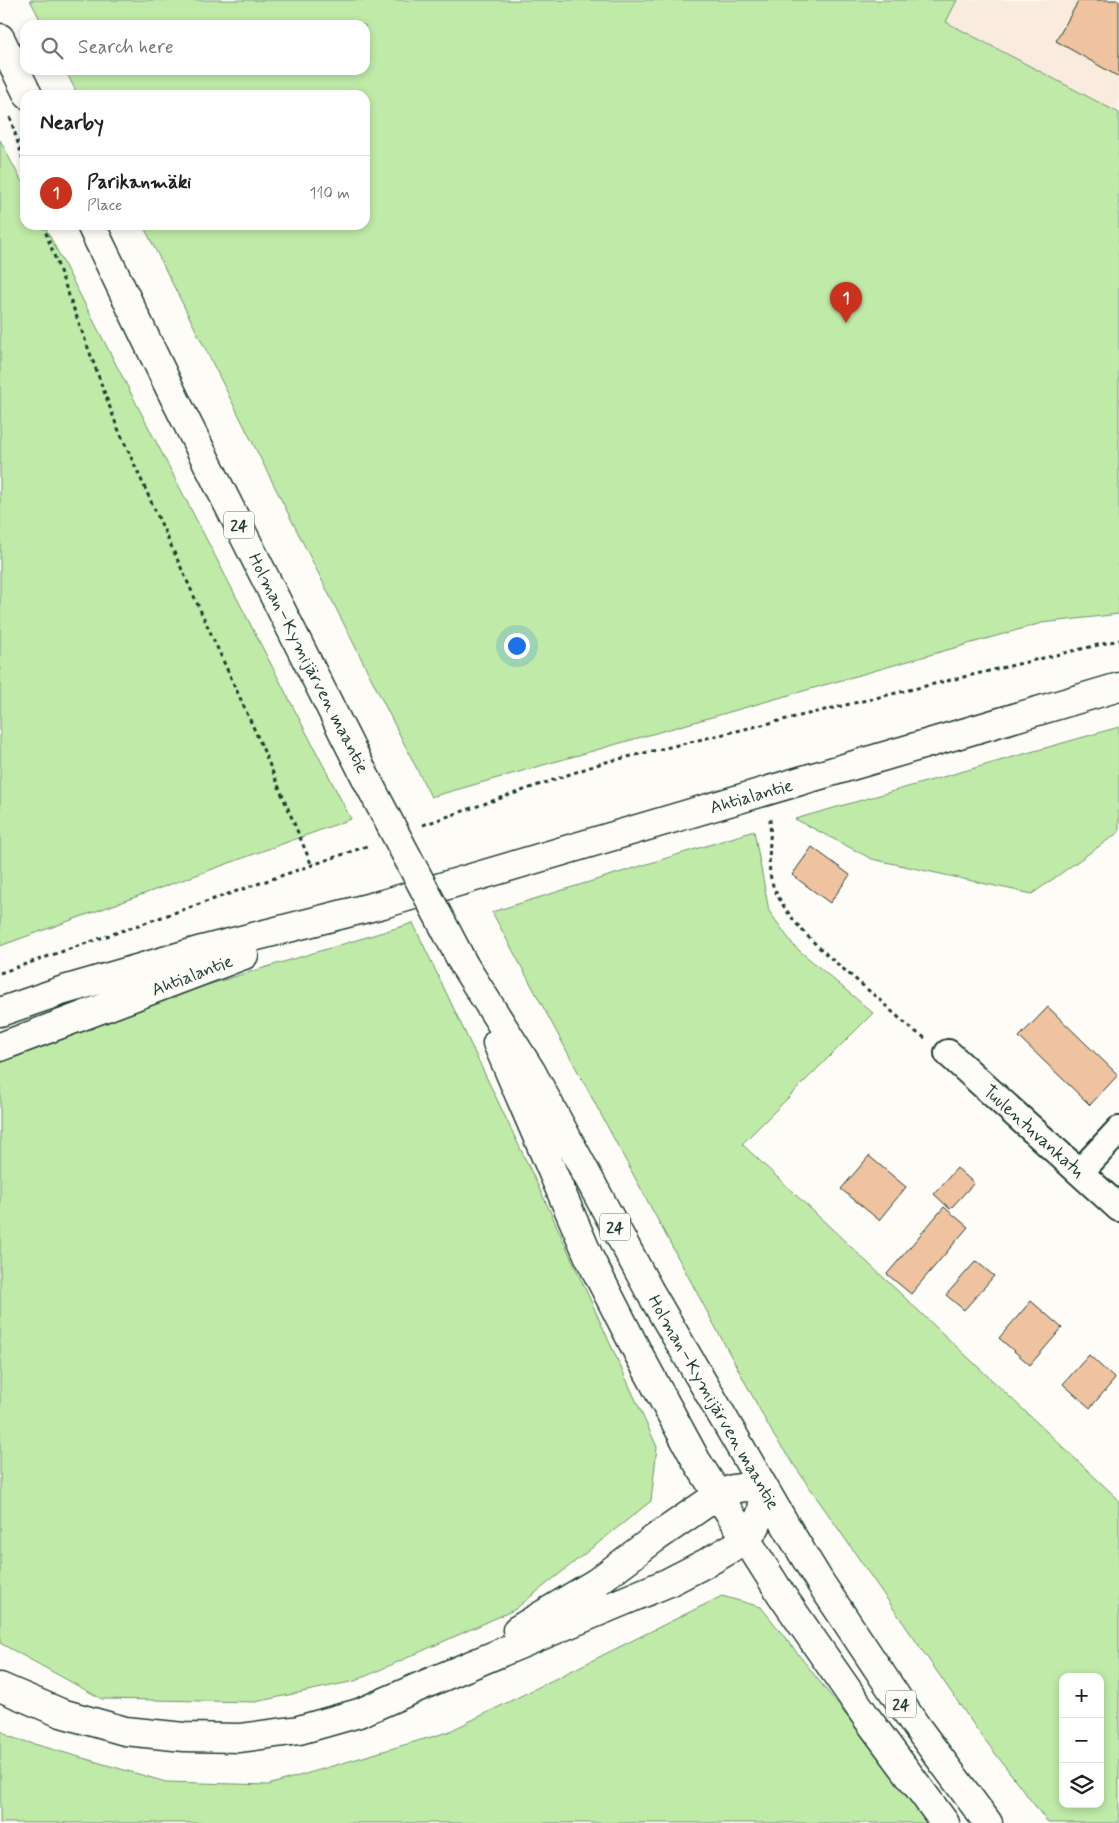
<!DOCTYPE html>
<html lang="en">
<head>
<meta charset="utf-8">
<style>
	:root { --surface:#fff; --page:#f6f6f6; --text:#202124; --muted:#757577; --line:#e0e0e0; --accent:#c8321e }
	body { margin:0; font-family:Mynerve,sans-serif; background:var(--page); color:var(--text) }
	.controls { position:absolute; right:15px; bottom:15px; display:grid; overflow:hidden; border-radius:10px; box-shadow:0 2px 8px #0003 }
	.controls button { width:45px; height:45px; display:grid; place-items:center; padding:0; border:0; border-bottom:1px solid var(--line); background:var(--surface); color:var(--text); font:25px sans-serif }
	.you { position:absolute; left:516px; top:645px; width:18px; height:18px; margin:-12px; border:4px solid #fff; border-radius:50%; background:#1a73e8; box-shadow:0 0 0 8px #1a73e833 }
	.badge { display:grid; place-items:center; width:32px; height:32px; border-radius:50%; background:var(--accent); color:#fff; font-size:16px; font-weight:700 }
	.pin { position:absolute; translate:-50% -41px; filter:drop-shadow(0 1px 2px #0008) }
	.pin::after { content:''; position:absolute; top:26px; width:18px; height:15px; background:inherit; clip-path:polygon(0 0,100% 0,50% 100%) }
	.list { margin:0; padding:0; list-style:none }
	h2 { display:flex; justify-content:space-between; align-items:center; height:65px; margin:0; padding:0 20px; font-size:21px }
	h2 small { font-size:16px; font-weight:400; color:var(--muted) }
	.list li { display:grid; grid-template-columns:32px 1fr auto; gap:15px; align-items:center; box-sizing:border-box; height:75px; padding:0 20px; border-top:1px solid var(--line) }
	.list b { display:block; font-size:19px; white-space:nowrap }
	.list p { margin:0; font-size:16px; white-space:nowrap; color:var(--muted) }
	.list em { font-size:16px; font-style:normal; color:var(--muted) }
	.icon { flex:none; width:28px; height:28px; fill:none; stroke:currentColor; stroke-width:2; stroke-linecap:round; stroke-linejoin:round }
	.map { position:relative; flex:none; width:1119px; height:1823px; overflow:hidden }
	.search { position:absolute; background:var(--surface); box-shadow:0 2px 8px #0003; left:20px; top:20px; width:350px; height:55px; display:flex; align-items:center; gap:12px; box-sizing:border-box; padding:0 18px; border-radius:15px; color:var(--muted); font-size:19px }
	.panel { position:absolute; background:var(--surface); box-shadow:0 2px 8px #0003; left:20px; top:90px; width:350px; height:140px; border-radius:15px }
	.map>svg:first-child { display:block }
	.built { fill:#f9ebdd }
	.green { fill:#bfeaa7; stroke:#6f946e; fill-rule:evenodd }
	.building { fill:#efc39f; stroke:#1f3d34 }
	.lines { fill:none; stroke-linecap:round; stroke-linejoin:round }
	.street-casing { stroke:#1f3d34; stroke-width:30 }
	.secondary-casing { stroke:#1f3d34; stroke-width:31 }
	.highway-casing { stroke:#1f3d34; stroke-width:31 }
	.path { stroke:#1f3d34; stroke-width:3; stroke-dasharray:4 4; stroke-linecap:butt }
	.street { stroke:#fdfcf7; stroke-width:26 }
	.secondary { stroke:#fdfcf7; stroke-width:28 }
	.highway { stroke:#fdfcf7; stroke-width:28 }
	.highway-bridge-casing { stroke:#1f3d34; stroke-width:31; stroke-linecap:butt }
	.highway-bridge { stroke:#fdfcf7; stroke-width:28 }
	.labels { text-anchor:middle; stroke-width:4; stroke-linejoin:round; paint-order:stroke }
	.shield { fill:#fdfcf7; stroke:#62766e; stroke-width:1 }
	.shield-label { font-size:16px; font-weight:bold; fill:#1f3d34 }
	.street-label { font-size:18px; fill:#1f3d34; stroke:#fdfcf7 }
</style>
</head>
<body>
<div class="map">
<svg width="1119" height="1823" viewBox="0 0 1119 1823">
	<rect width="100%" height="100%" fill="#fdfcf7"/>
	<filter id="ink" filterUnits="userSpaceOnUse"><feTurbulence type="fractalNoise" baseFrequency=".02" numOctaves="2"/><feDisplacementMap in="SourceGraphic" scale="10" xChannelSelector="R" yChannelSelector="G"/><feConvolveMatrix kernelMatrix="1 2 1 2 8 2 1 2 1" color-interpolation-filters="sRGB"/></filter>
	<g filter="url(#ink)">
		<path class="built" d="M957 0H1119V113L946 22Z"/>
		<path class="green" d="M30 0H957L946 22 1119 113V614L1042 623 431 797 143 225H365V95H78L65 70H365V25H43Z
			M0 140 25 188V225H44L351 819 0 946Z
			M1119 727V832L1032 894 872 859 795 819Z
			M754 831 769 911 794 946 873 1013 742 1144 1119 1500V1823H1048L976 1728 774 1436 492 912ZM1063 1677H1100V1804H1063Z
			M413 923 550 1211 657 1447 651 1501 514 1610 355 1681 255 1702 102 1699 0 1643V1063L207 985Z
			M722 1596 761 1607 931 1823H0V1730L10 1737 166 1782 268 1785 448 1732Z"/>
		<path class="building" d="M1079 0H1119V77L1056 41Z
			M812 847 850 875 830 903 792 875Z
			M1048 1007 1118 1075 1090 1105 1019 1037Z
			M869 1156 906 1187 879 1220 841 1189Z
			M957 1168 974 1183 950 1209 934 1194Z
			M944 1207 968 1227 911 1294 887 1274Z
			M976 1261 994 1276 964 1310 946 1295Z
			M1031 1301 1062 1328 1030 1365 999 1338Z
			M1089 1355 1115 1379 1090 1408 1063 1384Z"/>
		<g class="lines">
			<g class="street-casing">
				<path id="street" d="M948 1053 1119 1208
					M1080 1172 1119 1130"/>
			</g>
			<g class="secondary-casing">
				<path id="secondary" d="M0 1012 61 991 202 950 383 904 1119 687
					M0 1047 244 955"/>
			</g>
			<g class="highway-casing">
				<path id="highway" d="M0 38 28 95
					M91 225 175 399 367 780
					M464 965 531 1071 649 1290 792 1536 820 1582 916 1726 988 1823
					M497 1043 589 1257 638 1353 696 1460 781 1594 867 1718 945 1823
					M517 1630 597 1582 654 1539 718 1495 733 1489 746 1487 764 1490
					M0 1687 61 1713 125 1731 184 1737 240 1738 299 1730 359 1713 428 1683 667 1583 706 1563 746 1540 756 1526 762 1511 764 1490"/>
			</g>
			<path class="path" d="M10 117 25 166
				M43 225 116 424 260 742 312 866
				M770 819C772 841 765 867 774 888 793 932 840 965 875 996 891 1010 907 1027 925 1038
				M423 825 602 763 1119 640
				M0 973 370 845"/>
			<use href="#street" class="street"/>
			<use href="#secondary" class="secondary"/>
			<use href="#highway" class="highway"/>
			<g class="highway-bridge-casing">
				<path id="highway-bridge" d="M367 780 464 965"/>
			</g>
			<use href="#highway-bridge" class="highway-bridge"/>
		</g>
	</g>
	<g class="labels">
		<g class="shield">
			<rect x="224" y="511.5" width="30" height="27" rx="4"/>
			<rect x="600" y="1213.5" width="30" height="27" rx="4"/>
			<rect x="886" y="1690.5" width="30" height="27" rx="4"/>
		</g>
		<g class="shield-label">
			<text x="239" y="531">24</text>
			<text x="615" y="1233">24</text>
			<text x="901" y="1710">24</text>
		</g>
		<g class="street-label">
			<text transform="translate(309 663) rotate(63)" y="6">Holman–Kymijärven maantie</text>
			<text transform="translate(751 796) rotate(-16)" y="6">Ahtialantie</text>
			<text transform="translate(192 975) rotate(-21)" y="6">Ahtialantie</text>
			<text transform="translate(1034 1131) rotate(42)" y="6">Tuulentuvankatu</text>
			<text transform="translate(714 1402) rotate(60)" y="6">Holman–Kymijärven maantie</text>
		</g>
	</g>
</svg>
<div class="controls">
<button>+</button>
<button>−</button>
<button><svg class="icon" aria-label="layers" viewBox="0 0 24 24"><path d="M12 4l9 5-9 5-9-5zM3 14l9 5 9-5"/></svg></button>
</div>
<div class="you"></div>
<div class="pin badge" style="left:846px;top:323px">1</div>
<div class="search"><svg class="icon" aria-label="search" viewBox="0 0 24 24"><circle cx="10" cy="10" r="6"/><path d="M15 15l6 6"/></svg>Search here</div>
<section class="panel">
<h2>Nearby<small></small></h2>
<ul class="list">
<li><span class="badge">1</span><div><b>Parikanmäki</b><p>Place</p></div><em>110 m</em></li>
</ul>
</section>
</div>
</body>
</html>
